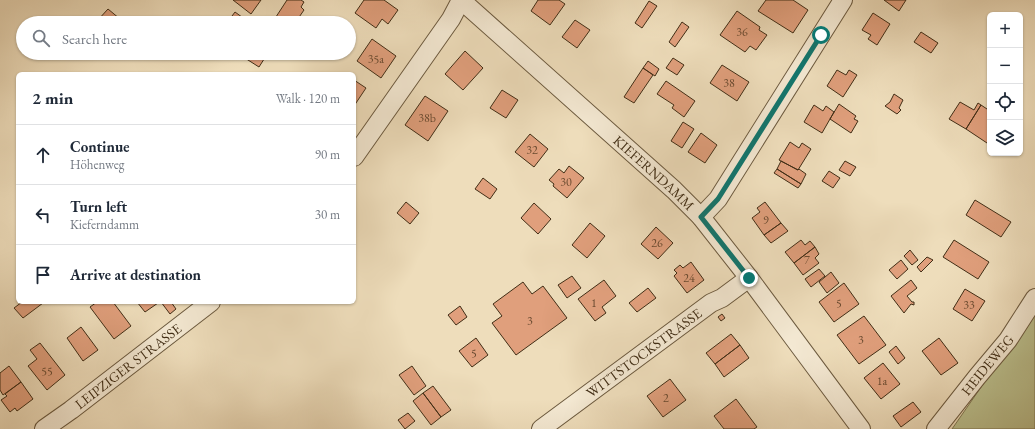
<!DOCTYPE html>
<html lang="en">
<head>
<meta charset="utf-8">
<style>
	:root { --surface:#fff; --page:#f2f2f3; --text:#1f2937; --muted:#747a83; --line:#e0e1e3 }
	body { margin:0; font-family:"EB Garamond",serif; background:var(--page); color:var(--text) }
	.controls { position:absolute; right:12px; top:12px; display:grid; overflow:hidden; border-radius:6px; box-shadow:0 1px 3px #0004 }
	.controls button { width:36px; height:36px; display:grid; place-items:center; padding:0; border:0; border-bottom:1px solid var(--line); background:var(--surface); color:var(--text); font:20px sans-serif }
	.stop { position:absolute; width:12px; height:12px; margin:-9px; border:3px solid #0f766e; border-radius:50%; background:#fff }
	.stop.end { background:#0f766e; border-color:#fff; box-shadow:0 1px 4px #0008 }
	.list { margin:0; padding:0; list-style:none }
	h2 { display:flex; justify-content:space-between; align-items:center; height:52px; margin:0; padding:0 16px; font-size:17px }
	h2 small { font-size:13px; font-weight:400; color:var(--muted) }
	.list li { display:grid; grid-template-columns:26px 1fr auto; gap:12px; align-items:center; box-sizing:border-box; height:60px; padding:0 16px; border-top:1px solid var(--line) }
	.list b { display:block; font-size:15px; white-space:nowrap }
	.list p { margin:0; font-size:13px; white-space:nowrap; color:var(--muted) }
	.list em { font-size:13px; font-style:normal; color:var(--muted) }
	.icon { flex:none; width:22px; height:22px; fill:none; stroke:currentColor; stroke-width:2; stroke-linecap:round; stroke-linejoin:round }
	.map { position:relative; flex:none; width:1035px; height:429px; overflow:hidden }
	.search { position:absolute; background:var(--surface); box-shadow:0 1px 3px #0004; left:16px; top:16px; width:340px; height:44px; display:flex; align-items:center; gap:10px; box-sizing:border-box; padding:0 14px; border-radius:22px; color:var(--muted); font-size:15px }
	.panel { position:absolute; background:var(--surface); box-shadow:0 1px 3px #0004; left:16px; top:72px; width:340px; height:232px; border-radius:6px }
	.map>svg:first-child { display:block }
	.green { fill:#bbc08e; stroke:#7e7752 }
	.building { fill:#e09f7c; stroke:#412e16 }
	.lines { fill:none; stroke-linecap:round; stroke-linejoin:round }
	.minor-casing { stroke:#6c5a3f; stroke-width:20 }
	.minor { stroke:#f4e9d3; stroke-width:18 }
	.route { stroke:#0f766e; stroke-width:5 }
	.labels { text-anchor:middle; stroke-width:3; stroke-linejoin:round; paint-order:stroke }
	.number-label { font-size:12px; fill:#694a30 }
	.street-label { font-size:14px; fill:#412e16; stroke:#f4e9d3 }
</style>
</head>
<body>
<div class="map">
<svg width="1035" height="429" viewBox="0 0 1035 429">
	<rect width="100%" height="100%" fill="#edb"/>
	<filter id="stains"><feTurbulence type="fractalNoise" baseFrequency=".005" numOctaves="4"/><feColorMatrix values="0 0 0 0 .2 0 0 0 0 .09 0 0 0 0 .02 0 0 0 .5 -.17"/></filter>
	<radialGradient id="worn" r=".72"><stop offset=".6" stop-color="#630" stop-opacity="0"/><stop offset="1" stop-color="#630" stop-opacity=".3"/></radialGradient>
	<path class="green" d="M1035 297V429H952L995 367Z"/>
	<path class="building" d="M233 0H261L251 14Z
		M287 0H301L304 2 301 7 304 10 295 23H272Z
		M364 0H384L398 10 388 24 382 19 376 28 355 13Z
		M538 0H559L565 4 550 25 531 11Z
		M766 0H793L808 10 793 33 758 11Z
		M884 0H906L899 11Z
		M649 1 657 6 642 28 635 23Z
		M108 9 120 19 117 23H99L97 21Z
		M737 11 760 27 759 30 767 35 756 50 750 46 745 52 720 35Z
		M235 12 250 23H233L229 20Z
		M873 13 890 24 877 45 868 39 871 35 862 30Z
		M261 18 267 23H257Z
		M575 20 590 30 577 48 562 37Z
		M682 22 689 27 675 47 669 42Z
		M921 32 938 43 931 53 914 42Z
		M372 39 396 56 381 78 357 61Z
		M465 51 483 68 463 90 445 74Z
		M237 53H261L266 56 259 67Z
		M673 58 684 65 677 75 666 68Z
		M648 61 659 69 655 76 643 68Z
		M722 65 749 82 737 101 710 83Z
		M643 68 653 75 634 103 624 97Z
		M837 70 846 75 849 70 857 75 843 97 827 86Z
		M354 80 366 88 354 106Z
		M666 81 695 101 684 117 672 108 674 105 657 94Z
		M502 90 518 100 506 118 490 108Z
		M894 94 903 100 899 108 901 110 897 114 885 106 890 102Z
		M425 96 448 111 428 141 405 125Z
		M960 102 974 110 978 103 981 105 966 129 949 119Z
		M839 104 856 116 854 119 858 121 851 133 830 119Z
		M814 105 823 111 826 106 834 112 822 133 804 122Z
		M981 105 990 111V145L966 129Z
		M683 122 694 129 682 148 671 141Z
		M701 133 717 145 705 163 688 152Z
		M530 134 548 149 534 167 515 152Z
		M790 142 799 148 802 143 811 149 798 170 779 160Z
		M781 161 798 170 799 169 806 174 801 184 777 169Z
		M845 161 856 167 850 176 839 170Z
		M569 166 584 178 567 198 553 186 554 184 549 180 559 169 564 173Z
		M777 169 801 184 798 188 774 173Z
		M829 171 840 178 833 188 822 181Z
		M483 178 497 189 490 199 475 189Z
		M975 200 1011 222 1001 237 966 215Z
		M406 202 419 213 410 224 397 213Z
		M765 202 781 223 764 235 752 218 760 212 757 208Z
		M534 203 551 219 538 234 521 218Z
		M590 223 605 236 587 258 572 245Z
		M781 223 788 231 771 243 764 235Z
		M656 227 673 243 658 259 641 244Z
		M801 240 805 245 810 241 815 247 794 263 785 252Z
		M954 240 989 262 978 279 943 257Z
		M815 247 819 254 815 258 819 263 803 275 794 263Z
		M910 250 918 260 912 265 904 256Z
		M927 257 933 260 921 272 917 267Z
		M901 260 908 269 897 279 889 270Z
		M691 262 704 280 687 293 674 276 677 273 674 270 680 265 683 268Z
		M819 269 825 276 811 287 805 279Z
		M831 272 839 283 827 293 819 282Z
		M572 276 581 288 567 298 558 285Z
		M604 280 616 296 602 307 606 313 595 321 578 299Z
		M911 280 917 288 907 296 912 302H914V305L911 304 904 313 891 296Z
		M523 282 532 294 543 286 567 318 516 355 492 323 502 316 493 304Z
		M844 283 859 304 834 322 819 302Z
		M648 288 656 298 637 312 629 303Z
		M965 289 985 301 972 321 953 309Z
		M22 302H42L43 303 23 318 14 308Z
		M97 302H113L131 326 114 339 90 307Z
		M137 302H157L158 303 145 312Z
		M161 302H171L176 309 170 314Z
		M460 306 467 317 456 325 448 315Z
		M722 314 725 318 721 321 718 317Z
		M864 316 886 345 859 364 837 335Z
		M81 327 98 350 83 361 67 338Z
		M731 334 740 345 715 364 706 353Z
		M476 338 488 355 472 367 459 351Z
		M939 338 958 363 941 375 922 351Z
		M40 343 65 375 47 390 28 366 37 359 30 350Z
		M740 345 749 358 724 377 715 364Z
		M896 346 905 358 898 364 889 352Z
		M883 363 900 384 881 399 864 378Z
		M9 366 21 382 3 395 0 390V373Z
		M412 366 426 386 414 395 399 375Z
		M670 379 686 400 663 417 647 396Z
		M21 382 33 399 17 411 15 408 10 412 1 400 7 396 5 394Z
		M433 386 451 410 441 417 423 393Z
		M423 393 441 417 431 425 413 401Z
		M736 399 757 427 754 429H724L714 416Z
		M913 402 921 412 901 427 893 416Z
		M408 413 415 421 405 429 398 420Z"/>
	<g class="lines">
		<g class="minor-casing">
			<g id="minor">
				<path id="s1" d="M461 0 674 190 701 217 749 278 861 429"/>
				<path d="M354 157 451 19 461 0"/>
				<path d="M701 217 718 199 843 0"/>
				<path id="s2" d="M44 429 71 410 211 302"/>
				<path id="s3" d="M541 429 711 303 722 298 749 278"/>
				<path id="s4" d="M936 429 977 377 1008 340 1035 298"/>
			</g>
		</g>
		<use href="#minor" class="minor"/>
	</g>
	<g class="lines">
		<path class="route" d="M749 278 701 217 718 199 821 35"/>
	</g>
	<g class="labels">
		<g class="number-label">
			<text x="742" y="36">36</text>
			<text x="376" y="63">35a</text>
			<text x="729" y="87">38</text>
			<text x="427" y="122">38b</text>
			<text x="532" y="154">32</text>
			<text x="566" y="186">30</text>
			<text x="766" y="224">9</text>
			<text x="657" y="247">26</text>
			<text x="807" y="264">7</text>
			<text x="689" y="282">24</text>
			<text x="594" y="307">1</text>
			<text x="839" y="307">5</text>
			<text x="969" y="309">33</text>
			<text x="530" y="325">3</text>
			<text x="861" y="344">3</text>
			<text x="474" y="357">5</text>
			<text x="47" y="375">55</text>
			<text x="882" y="385">1a</text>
			<text x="666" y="402">2</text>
		</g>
		<g class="street-label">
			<text dy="5" stroke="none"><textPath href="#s1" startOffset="259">KIEFERNDAMM</textPath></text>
			<text dy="5" stroke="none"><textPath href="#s3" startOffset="128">WITTSTOCKSTRASSE</textPath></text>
			<text dy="5" stroke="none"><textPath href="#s4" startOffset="82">HEIDEWEG</textPath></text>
			<text dy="5" stroke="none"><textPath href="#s2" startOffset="105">LEIPZIGER STRASSE</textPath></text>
		</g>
	</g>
	<rect width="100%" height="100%" filter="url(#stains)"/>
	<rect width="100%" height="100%" fill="url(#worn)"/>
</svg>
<div class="controls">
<button>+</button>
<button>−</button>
<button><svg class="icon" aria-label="locate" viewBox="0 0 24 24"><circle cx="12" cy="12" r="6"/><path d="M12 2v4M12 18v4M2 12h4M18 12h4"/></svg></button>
<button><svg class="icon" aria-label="layers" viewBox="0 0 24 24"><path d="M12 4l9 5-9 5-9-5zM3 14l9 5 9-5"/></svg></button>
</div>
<div class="stop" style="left:821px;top:35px"></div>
<div class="stop end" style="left:749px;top:278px"></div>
<div class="search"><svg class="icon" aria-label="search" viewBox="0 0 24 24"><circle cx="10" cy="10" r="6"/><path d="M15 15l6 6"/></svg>Search here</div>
<section class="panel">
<h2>2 min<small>Walk · 120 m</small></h2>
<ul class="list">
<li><svg class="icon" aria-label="ahead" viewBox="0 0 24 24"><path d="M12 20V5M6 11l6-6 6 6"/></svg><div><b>Continue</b><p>Höhenweg</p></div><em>90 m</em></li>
<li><svg class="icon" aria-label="left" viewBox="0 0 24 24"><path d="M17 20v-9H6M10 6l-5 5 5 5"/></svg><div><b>Turn left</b><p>Kieferndamm</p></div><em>30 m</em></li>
<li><svg class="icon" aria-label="arrive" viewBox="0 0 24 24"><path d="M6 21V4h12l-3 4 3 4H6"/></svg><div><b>Arrive at destination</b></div></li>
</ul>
</section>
</div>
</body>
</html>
